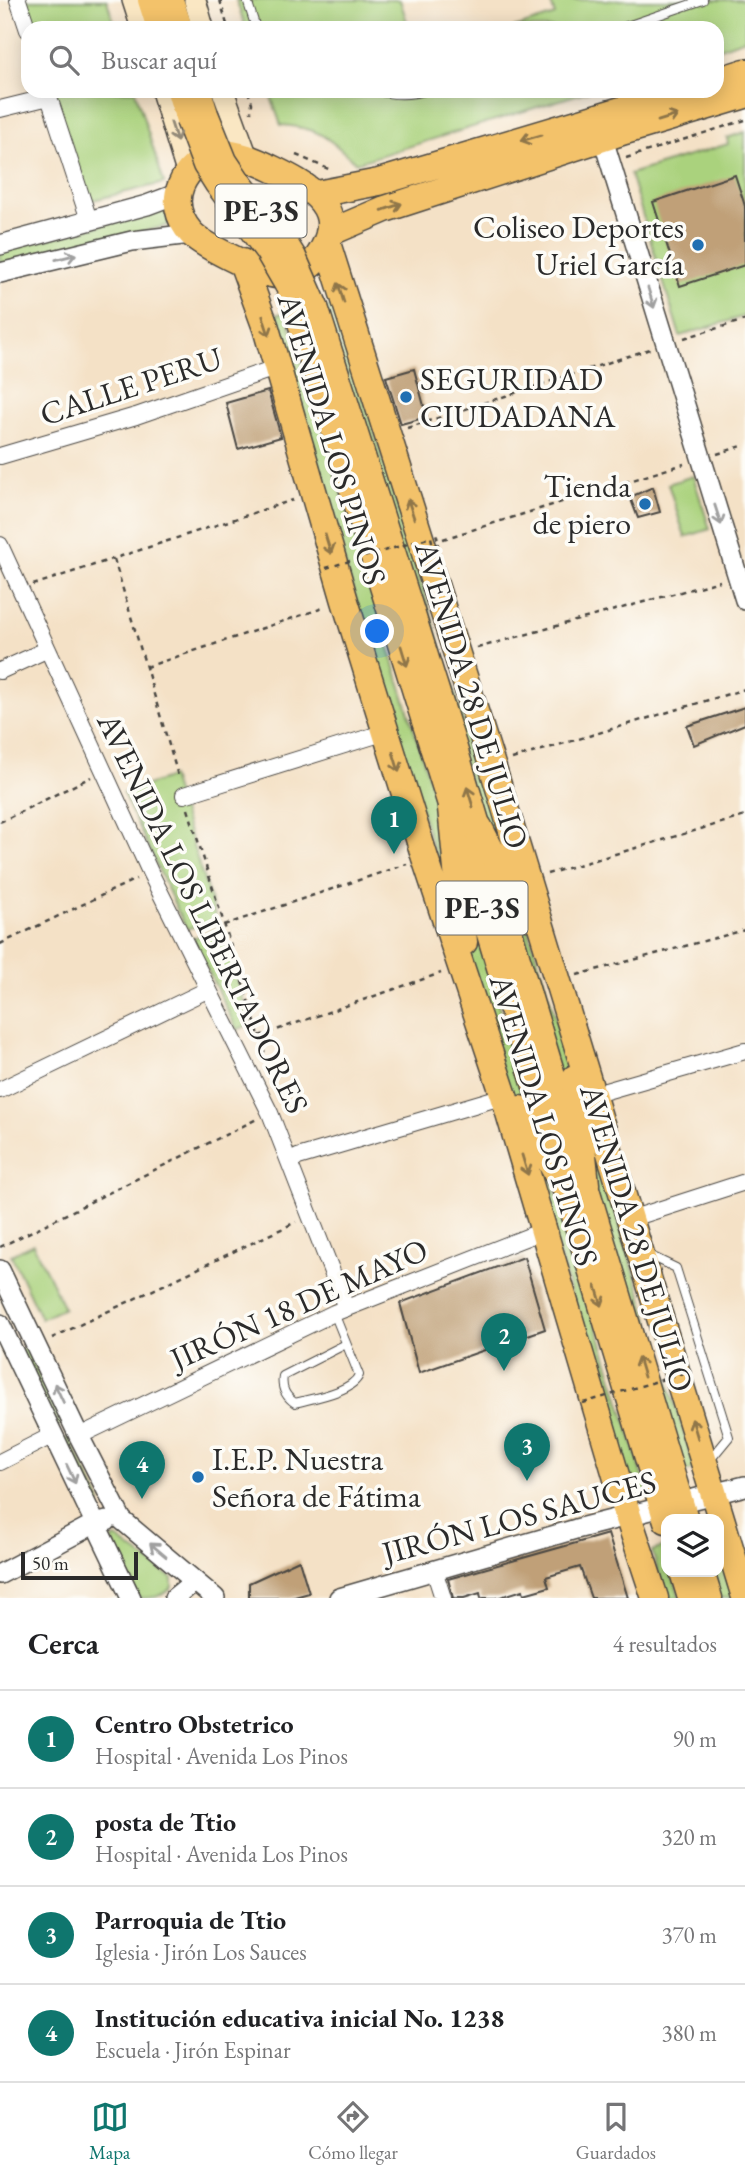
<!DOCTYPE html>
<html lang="es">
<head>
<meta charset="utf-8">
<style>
	:root { --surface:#fff; --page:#f2f2f2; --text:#202124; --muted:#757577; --line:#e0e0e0; --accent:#0f766e }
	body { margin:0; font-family:"EB Garamond",serif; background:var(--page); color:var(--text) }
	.controls { position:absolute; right:21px; bottom:21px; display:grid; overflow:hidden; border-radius:14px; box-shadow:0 4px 18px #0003 }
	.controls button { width:63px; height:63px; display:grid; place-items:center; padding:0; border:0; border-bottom:2px solid var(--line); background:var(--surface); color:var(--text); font:35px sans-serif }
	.scale { position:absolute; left:21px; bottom:18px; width:117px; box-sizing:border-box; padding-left:7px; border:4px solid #2b2b2b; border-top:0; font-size:19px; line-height:24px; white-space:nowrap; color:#2b2b2b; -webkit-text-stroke:5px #fdfcf7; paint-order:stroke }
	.you { position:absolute; left:378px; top:632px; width:24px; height:24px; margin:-18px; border:5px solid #fff; border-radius:50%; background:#1a73e8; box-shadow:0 0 0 10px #1a73e833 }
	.badge { display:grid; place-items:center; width:46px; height:46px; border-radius:50%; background:var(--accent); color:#fff; font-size:23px; font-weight:700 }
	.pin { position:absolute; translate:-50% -58px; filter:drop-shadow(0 2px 4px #0008) }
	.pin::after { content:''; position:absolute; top:37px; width:24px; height:21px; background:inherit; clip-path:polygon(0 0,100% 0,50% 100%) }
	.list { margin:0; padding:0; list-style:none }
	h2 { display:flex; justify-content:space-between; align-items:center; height:91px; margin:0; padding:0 28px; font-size:30px }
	h2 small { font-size:23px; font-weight:400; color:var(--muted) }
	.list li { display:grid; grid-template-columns:46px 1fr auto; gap:21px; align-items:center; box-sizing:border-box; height:98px; padding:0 28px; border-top:2px solid var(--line) }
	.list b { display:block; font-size:26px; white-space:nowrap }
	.list p { margin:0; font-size:23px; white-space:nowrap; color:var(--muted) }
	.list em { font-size:23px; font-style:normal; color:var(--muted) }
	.icon { flex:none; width:38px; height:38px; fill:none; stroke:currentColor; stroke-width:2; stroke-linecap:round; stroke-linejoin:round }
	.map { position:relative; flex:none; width:745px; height:1598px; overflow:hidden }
	.search { position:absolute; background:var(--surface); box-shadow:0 4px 18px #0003; left:21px; right:21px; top:21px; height:77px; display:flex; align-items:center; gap:18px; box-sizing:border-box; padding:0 24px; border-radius:21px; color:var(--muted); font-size:26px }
	.sheet { height:483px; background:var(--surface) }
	nav { display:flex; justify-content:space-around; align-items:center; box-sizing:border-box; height:98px; border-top:2px solid var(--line); background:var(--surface); font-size:19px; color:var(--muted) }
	nav a { display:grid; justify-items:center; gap:4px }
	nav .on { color:var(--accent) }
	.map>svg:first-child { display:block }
	.green { fill:#aad27d; stroke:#6a7e54; stroke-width:2 }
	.building { fill:#c0a078 }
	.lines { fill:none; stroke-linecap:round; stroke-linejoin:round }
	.service-casing { stroke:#494642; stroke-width:10 }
	.minor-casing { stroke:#494642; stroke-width:18 }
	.tertiary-casing { stroke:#494642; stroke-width:22 }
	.secondary-casing { stroke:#494642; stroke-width:24 }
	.primary-casing { stroke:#494642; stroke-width:27 }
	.trunk-casing { stroke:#494642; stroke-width:29 }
	.path { stroke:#494642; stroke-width:2.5; stroke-dasharray:5 5; stroke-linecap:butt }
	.service { stroke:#fff; stroke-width:8 }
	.minor { stroke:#fff; stroke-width:16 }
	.tertiary { stroke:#fff; stroke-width:19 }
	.secondary { stroke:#fae7c3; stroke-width:21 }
	.primary { stroke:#f3c26a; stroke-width:24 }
	.trunk { stroke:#f3c26a; stroke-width:26 }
	.primary-bridge-casing { stroke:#494642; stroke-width:27; stroke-linecap:butt }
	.path-bridge { stroke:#494642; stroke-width:2.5; stroke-dasharray:5 5; stroke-linecap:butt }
	.primary-bridge { stroke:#f3c26a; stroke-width:24 }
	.oneway { stroke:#8f764a }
	.oneway2 { stroke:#928977 }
	.oneway3 { stroke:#a0a0a0 }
	.poi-dot { fill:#1f6fb2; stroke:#fdfcf7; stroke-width:2.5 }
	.labels { text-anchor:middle; stroke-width:7; stroke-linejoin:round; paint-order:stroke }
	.shield { fill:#fdfcf7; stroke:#6a6a68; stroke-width:2 }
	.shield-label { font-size:30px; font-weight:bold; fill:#2b2b2b }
	.poi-label { font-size:32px; fill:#2b2b2b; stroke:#fdfcf7; text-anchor:end }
	.street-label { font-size:32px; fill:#2b2b2b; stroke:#fdfcf7 }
</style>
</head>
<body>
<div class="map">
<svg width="745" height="1598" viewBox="0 0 745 1598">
	<rect width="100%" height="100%" fill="#fdfcf7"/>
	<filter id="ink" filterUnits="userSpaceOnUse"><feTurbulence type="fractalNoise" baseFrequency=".0143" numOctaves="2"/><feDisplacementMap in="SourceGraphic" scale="14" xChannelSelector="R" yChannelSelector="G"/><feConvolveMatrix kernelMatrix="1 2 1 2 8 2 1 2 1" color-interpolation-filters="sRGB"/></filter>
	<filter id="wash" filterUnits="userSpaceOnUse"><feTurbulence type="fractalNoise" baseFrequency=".00686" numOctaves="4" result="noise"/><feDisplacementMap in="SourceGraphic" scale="28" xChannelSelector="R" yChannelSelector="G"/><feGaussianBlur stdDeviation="1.57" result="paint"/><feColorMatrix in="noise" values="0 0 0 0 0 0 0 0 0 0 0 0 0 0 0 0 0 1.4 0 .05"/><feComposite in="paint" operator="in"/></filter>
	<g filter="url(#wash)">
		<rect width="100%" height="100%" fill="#f4e1c6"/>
		<path class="green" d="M25 0H107L115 28H33Z
			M236 0H400L409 28H246Z
			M550 0H745V39L717 49V28H514L555 15Z
			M53 91H135L164 183 89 201Z
			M269 91H589L356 163C328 138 321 128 281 125Z
			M745 132V316L680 336 630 174 728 144 727 138Z
			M165 209 169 225 0 269V251Z
			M335 304 695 1469 681 1473 324 308Z
			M286 312 648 1493 634 1497 334 529 271 316Z
			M693 476 710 529 685 537 668 484Z
			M171 777 217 921 186 929 123 793Z
			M221 928 251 1024 237 1030 192 938Z
			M33 1244 64 1308 41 1319 11 1255Z
			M26 1347 63 1424 56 1428 19 1350Z
			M69 1437 101 1503 92 1507 62 1441Z
			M116 1538 172 1578V1587C163 1598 151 1598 138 1598L112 1540Z
			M719 1544 735 1598H717L709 1572H719Z
			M664 1547 666 1572H672L680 1598H666L652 1551Z"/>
		<g id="blocks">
			<path class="building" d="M735 175 745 206V265L680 286 653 202Z
				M414 369 427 417 401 424 386 377Z
				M268 391 281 437 238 449 226 403Z
				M653 487 660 512 638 518 630 497Z
				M745 707V724L694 745 687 726Z
				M524 1257 545 1329 419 1373 400 1303Z
				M608 1534 628 1598H591L580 1567 546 1577 549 1587 524 1594 523 1590 497 1598H481L480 1593 464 1598H453L448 1579Z
				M299 1560 309 1593 291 1598H249V1583Z"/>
		</g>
	</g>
	<g filter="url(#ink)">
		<use href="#blocks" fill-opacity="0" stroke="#494642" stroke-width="2"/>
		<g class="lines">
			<g class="service-casing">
				<path id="service" d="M247 0 256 28
					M621 28 703 0
					M377 91C393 95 408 96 425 91
					M647 1254 676 1268 729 1437 710 1460
					M334 1313 359 1375C352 1392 313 1398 295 1403 285 1396 281 1388 283 1376L346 1344"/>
			</g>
			<g class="minor-casing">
				<path id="minor" d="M18 0 28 30
					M47 91 89 220
					M0 109 49 97
					M0 456 136 416 278 367
					M0 545 150 872 270 1113 346 1308
					M0 671 46 650
					M184 795 386 732
					M0 1090 207 990
					M592 1095 745 1051
					M298 1157 504 1096
					M630 1219 745 1182
					M79 1436 334 1313 545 1230
					M0 1462 53 1435
					M434 1570 443 1598"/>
			</g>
			<g class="tertiary-casing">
				<path id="tertiary" d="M599 126 745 600
					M0 245 147 205 179 193
					M0 273 132 241 191 234
					M0 1270 79 1436 122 1520 215 1598
					M0 1324 131 1598
					M0 1574 94 1524 107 1521
					M174 1598 195 1581
					M339 1598 576 1529 745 1486"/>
			</g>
			<g class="secondary-casing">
				<path id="secondary" d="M133 0 142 28
					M195 0 203 28
					M162 91 187 172
					M223 91 247 157"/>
			</g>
			<g class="primary-casing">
				<path id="primary" d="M150 0 159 28
					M171 0 180 28
					M179 91 188 120
					M199 91 206 114
					M316 307 455 748 686 1519
					M296 310 451 808 666 1521
					M682 1572 690 1598
					M702 1572 710 1598"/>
			</g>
			<g class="trunk-casing">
				<path id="trunk" d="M717 81 745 72
					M218 153C239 153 254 160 273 169 304 184 346 205 324 247 318 260 307 270 292 274 285 275 278 276 271 274 254 270 202 245 191 233 163 202 183 164 218 153Z
					M317 194 379 182 685 91
					M329 233 385 209 625 131 745 95
					M327 243 492 765 745 1597
					M242 262 266 328 345 601 425 858 504 1096 628 1516 655 1598
					M451 808 464 942
					M479 827 525 917
					M575 1078 586 1184
					M520 1109 567 1191"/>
			</g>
			<path class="path" d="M220 0 228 28
				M248 91 252 103 251 112
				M296 155 331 170
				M626 158 745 120
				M684 338 745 320
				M407 428 650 349
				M717 454 745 445
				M443 539 684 464
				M114 559 179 779
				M33 585 293 500
				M477 648 720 581
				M146 667 326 607
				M512 759 745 689
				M188 809 274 1083
				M0 822 91 777
				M547 874 745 816
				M224 925 407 864
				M0 944 136 879
				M577 975 745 930
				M259 1036 441 973
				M0 1247 257 1119
				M52 1338 296 1222"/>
			<use href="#service" class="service"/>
			<use href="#minor" class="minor"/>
			<use href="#tertiary" class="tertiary"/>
			<use href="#secondary" class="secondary"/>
			<use href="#primary" class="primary"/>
			<use href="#trunk" class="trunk"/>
			<g class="primary-bridge-casing">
				<path id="primary-bridge" d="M206 114 225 161 239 182 282 238 294 257 316 307
					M188 120 205 165 217 184 267 251 288 287 296 310"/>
			</g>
			<path class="path-bridge" d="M326 568 431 537 433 546 439 544 435 530
				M583 1403 688 1372"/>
			<use href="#primary-bridge" class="primary-bridge"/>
		</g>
		<defs><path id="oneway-shaft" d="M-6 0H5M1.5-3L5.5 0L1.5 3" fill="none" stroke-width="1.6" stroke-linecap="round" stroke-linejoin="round" transform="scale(1.75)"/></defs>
		<g class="oneway">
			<use href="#oneway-shaft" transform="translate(668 118) rotate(-17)"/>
			<use href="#oneway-shaft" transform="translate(531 138) rotate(164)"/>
			<use href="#oneway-shaft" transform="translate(392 207) rotate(-19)"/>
			<use href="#oneway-shaft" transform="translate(341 293) rotate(-107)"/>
			<use href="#oneway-shaft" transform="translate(266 326) rotate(72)"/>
			<use href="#oneway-shaft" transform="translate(411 509) rotate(-108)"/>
			<use href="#oneway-shaft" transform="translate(328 544) rotate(73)"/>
			<use href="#oneway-shaft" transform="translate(404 656) rotate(73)"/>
			<use href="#oneway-shaft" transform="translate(396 762) rotate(73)"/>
			<use href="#oneway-shaft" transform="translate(470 797) rotate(-107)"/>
			<use href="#oneway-shaft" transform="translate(525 1165) rotate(73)"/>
			<use href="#oneway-shaft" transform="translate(599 1296) rotate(73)"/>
			<use href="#oneway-shaft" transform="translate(641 1367) rotate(-107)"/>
			<use href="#oneway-shaft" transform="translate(695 1429) rotate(-107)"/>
		</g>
		<use class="oneway2" href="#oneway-shaft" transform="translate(174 132) rotate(72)"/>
		<g class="oneway3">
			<use href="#oneway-shaft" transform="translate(66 257) rotate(-14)"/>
			<use href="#oneway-shaft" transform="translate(651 298) rotate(73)"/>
			<use href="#oneway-shaft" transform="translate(718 515) rotate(72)"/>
			<use href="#oneway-shaft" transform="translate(59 1393) rotate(-115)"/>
			<use href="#oneway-shaft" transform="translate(71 1474) rotate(65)"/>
			<use href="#oneway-shaft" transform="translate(158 1550) rotate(-140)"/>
		</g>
	</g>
	<g class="poi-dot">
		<circle cx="698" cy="245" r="7"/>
		<circle cx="406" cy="397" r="7"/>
		<circle cx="645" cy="504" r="7"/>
		<circle cx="198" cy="1477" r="7"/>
	</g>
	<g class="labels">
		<g class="shield">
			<rect x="215.5" y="184.5" width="91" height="53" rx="5"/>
			<rect x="436.5" y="881.5" width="91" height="53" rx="5"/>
		</g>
		<g class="shield-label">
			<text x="261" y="221">PE-3S</text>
			<text x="482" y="918">PE-3S</text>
		</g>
		<g class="poi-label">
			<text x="684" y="238">Coliseo Deportes<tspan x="684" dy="37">Uriel García</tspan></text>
			<text x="420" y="390" text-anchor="start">SEGURIDAD<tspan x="420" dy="37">CIUDADANA</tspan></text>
			<text x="631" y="497">Tienda<tspan x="631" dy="37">de piero</tspan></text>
			<text x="212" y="1470" text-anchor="start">I.E.P. Nuestra<tspan x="212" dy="37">Señora de Fátima</tspan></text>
		</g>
		<g class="street-label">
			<text transform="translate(131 386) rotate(-18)" y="11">CALLE PERU</text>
			<text transform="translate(332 439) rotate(73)" y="11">AVENIDA LOS PINOS</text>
			<text transform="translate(472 695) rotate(73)" y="11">AVENIDA 28 DE JULIO</text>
			<text transform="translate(203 913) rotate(64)" y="11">AVENIDA LOS LIBERTADORES</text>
			<text transform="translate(544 1120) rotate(73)" y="11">AVENIDA LOS PINOS</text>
			<text transform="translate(637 1238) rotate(73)" y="11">AVENIDA 28 DE JULIO</text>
			<text transform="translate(299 1304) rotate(-24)" y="11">JIRÓN 18 DE MAYO</text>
			<text transform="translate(519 1517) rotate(-15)" y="11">JIRÓN LOS SAUCES</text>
		</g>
	</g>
</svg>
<div class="controls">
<button><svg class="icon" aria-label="layers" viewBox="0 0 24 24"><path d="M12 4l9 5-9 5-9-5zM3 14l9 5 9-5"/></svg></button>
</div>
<div class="scale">50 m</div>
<div class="you"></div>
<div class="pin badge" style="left:394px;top:854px">1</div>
<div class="pin badge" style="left:504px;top:1371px">2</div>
<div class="pin badge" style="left:527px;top:1481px">3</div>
<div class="pin badge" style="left:142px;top:1499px">4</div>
<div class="search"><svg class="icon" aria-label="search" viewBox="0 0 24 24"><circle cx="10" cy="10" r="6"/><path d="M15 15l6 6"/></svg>Buscar aquí</div>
</div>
<section class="sheet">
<h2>Cerca<small>4 resultados</small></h2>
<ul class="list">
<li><span class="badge">1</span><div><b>Centro Obstetrico</b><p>Hospital · Avenida Los Pinos</p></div><em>90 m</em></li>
<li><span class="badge">2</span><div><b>posta de Ttio</b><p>Hospital · Avenida Los Pinos</p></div><em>320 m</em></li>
<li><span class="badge">3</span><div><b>Parroquia de Ttio</b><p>Iglesia · Jirón Los Sauces</p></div><em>370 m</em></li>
<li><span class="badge">4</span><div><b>Institución educativa inicial No. 1238</b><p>Escuela · Jirón Espinar</p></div><em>380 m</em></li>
</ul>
</section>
<nav>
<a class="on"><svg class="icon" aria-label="map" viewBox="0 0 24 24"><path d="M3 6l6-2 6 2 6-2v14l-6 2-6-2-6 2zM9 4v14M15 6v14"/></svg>Mapa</a>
<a><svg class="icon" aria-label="directions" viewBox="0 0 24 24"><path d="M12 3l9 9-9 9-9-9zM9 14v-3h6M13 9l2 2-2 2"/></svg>Cómo llegar</a>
<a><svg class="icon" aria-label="saved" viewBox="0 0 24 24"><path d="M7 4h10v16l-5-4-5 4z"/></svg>Guardados</a>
</nav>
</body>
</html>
